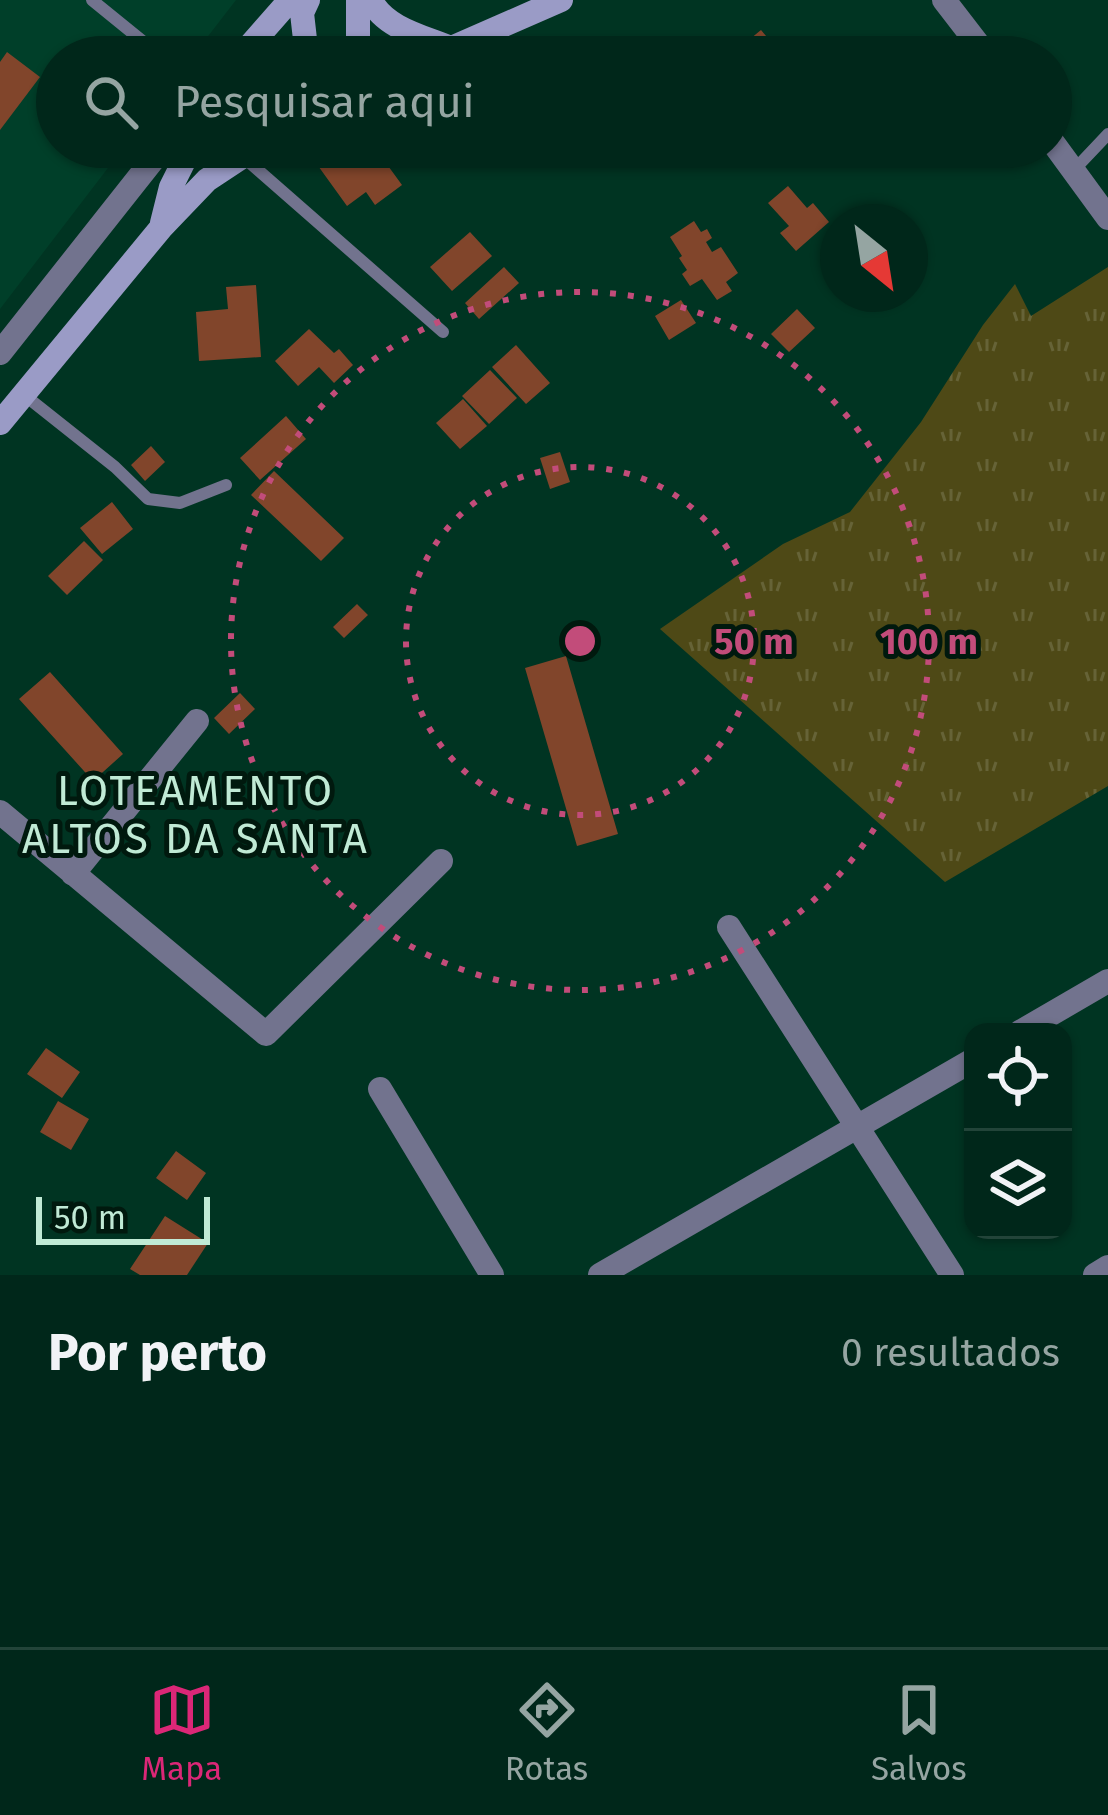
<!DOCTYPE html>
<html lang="pt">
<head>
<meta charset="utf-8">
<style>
	:root { --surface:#00271a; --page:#0a2f23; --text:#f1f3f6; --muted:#95a5a2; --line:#224439; --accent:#db2777 }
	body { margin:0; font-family:"Fira Sans",sans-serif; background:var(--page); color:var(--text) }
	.controls { position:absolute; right:36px; bottom:36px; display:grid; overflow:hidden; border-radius:24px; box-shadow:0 3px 9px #0004 }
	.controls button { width:108px; height:108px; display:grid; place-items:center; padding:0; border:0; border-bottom:3px solid var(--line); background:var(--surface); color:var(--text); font:60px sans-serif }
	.compass { position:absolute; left:820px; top:204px; width:108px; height:108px; border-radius:50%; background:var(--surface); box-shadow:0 3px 9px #0004; rotate:150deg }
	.scale { position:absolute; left:36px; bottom:30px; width:174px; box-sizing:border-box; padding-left:12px; border:6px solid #c0ead5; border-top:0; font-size:33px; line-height:42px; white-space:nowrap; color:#c0ead5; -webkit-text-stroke:9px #00190e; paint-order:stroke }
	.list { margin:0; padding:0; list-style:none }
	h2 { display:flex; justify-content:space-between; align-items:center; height:156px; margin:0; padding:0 48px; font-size:51px }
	h2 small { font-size:39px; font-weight:400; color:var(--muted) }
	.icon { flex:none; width:66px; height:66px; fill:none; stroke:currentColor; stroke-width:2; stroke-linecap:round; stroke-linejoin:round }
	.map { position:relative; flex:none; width:1108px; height:1275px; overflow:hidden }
	.search { position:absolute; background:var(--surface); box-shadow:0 3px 9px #0004; left:36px; right:36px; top:36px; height:132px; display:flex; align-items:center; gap:30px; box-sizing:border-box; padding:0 42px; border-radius:66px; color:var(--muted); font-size:45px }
	.sheet { height:372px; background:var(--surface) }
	nav { display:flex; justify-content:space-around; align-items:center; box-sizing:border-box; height:168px; border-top:3px solid var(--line); background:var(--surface); font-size:33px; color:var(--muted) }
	nav a { display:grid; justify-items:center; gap:6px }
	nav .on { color:var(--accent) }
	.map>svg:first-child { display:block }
	.built { fill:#003f29 }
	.grass { fill:url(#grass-tufts) }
	.building { fill:#81452b }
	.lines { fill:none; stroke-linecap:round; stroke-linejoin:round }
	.lane { stroke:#72738e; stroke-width:12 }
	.street { stroke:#72738e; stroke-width:24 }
	.secondary { stroke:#9a9bc6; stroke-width:24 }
	.ring { fill:none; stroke:#c24c7a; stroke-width:6; stroke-dasharray:6 12 }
	.labels { text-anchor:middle; stroke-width:10; stroke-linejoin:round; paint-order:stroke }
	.quarter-label { font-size:42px; letter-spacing:3px; fill:#c0ead5; stroke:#00190e }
	.centre { fill:#c24c7a; stroke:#00190e; stroke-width:6 }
	.ring-label { font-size:36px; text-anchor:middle; font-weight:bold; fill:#c24c7a; stroke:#00190e; stroke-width:10; stroke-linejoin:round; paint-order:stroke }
</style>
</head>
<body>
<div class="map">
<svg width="1108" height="1275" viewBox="0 0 1108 1275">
	<defs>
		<pattern id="grass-tufts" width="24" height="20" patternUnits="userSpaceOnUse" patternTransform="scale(3)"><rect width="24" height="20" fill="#4e4916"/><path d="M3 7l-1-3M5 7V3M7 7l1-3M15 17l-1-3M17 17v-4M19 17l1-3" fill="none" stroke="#666337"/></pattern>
	</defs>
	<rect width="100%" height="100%" fill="#003422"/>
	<path class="built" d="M0 0H236L192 57H57V147H124L0 309Z"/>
	<path class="grass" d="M1108 267V786L945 882 660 629 783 544 850 512 921 422 983 325 1015 284 1031 316Z"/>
	<path class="building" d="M761 30 784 57H728Z
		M7 52 40 77 0 130V62Z
		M338 147H401L403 151 386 163 402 185 375 205 366 192 347 206 316 163Z
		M788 186 807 208 813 203 829 222 796 251 780 233 789 226 768 203Z
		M694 221 701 232 707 229 712 238 706 242 712 252 721 247 738 273 726 282 732 291 717 300 702 279 690 286 682 274 687 270 679 258 682 256 670 237Z
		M470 232 492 256 452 291 430 267Z
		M504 267 519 283 479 319 465 303Z
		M256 285 261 357 199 361 196 312 228 309 226 287Z
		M681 300 696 323 669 340 655 316Z
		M797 309 815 328 789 352 771 334Z
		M309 329 334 353 339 349 353 365 334 383 319 367 298 386 275 361Z
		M516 345 550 383 526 404 492 367Z
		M490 370 517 398 489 424 462 396Z
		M463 399 487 426 460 449 436 423Z
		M286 416 306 439 260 480 240 458Z
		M151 446 165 462 145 481 131 465Z
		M560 452 570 482 550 489 540 458Z
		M274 471 344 538 321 561 251 495Z
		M112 502 133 529 102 554 80 528Z
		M84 541 103 560 67 595 48 576Z
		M357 604 368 615 344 638 333 627Z
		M566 656 618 834 577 846 525 668Z
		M50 672 123 754 93 781 19 699Z
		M240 693 255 709 229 734 214 718Z
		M46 1048 80 1072 62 1098 27 1074Z
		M58 1101 89 1119 71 1150 40 1132Z
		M176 1151 206 1173 187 1200 156 1178Z
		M165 1216 208 1243 187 1275H140L130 1269Z"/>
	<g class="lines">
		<path class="lane" d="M92 0 151 48 171 57
			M242 156 443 332
			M1074 170 1108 134
			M23 394 115 467 148 499 180 503 226 485"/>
		<path class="street" d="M944 0 988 57
			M1051 140 1108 218
			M0 353 163 147
			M0 812 266 1034 441 861
			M73 874 197 721
			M729 927 952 1275
			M1020 1032 1108 981
			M380 1089 492 1275
			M600 1275 973 1060
			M1095 1275 1108 1267"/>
		<path class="secondary" d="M371 0C384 28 424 37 451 48
			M240 57 290 0
			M307 57 302 13 308 0
			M358 57V0
			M431 57 561 0
			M162 223 171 187 191 147
			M0 423 161 228 207 180 257 147"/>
	</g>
	<g class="ring">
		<circle cx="580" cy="641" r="174"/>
		<circle cx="580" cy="641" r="349"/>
	</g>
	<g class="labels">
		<g class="quarter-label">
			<text x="196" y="805">LOTEAMENTO<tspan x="196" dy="48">ALTOS DA SANTA</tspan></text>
		</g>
	</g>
	<circle cx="580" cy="641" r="18" class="centre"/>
	<g class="ring-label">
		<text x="754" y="654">50 m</text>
		<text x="929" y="654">100 m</text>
	</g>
</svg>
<div class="controls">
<button><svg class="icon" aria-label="locate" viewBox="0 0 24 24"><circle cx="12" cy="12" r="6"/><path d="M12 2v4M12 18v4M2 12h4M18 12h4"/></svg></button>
<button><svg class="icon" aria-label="layers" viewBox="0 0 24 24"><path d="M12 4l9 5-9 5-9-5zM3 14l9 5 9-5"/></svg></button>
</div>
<svg class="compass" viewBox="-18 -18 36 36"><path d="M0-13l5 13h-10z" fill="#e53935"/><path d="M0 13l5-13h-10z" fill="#95a5a2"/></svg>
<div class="scale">50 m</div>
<div class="search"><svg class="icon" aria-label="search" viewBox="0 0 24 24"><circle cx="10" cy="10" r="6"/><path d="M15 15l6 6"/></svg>Pesquisar aqui</div>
</div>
<section class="sheet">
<h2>Por perto<small>0 resultados</small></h2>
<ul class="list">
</ul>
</section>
<nav>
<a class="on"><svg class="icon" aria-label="map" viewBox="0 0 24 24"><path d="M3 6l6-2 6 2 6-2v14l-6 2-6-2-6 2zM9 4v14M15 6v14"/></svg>Mapa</a>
<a><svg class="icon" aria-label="directions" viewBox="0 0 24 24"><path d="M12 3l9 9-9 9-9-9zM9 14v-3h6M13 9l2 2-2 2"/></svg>Rotas</a>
<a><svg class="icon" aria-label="saved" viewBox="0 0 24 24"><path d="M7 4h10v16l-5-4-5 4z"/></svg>Salvos</a>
</nav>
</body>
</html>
